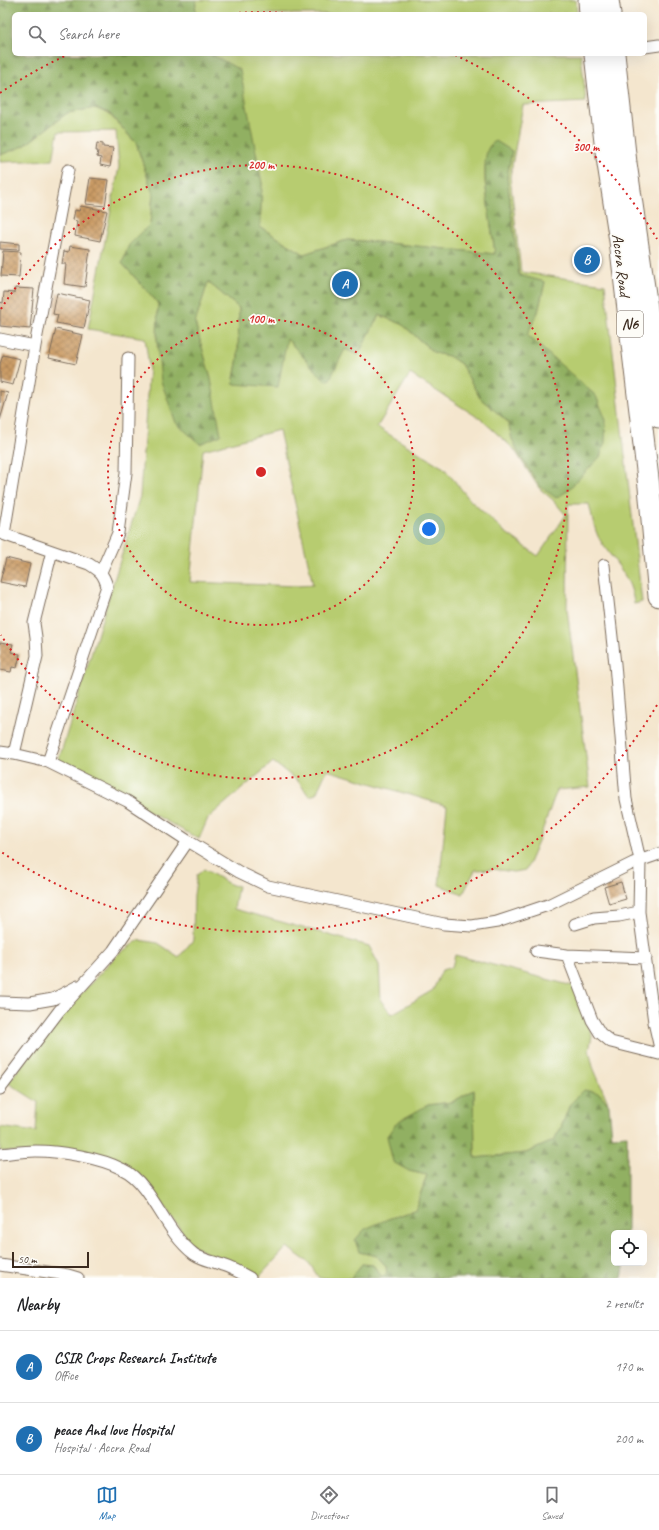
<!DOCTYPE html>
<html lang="en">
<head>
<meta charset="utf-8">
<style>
	:root { --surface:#fff; --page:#f2f2f2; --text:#202124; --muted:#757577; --line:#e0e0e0; --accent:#1f6fb2 }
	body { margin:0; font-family:Caveat,sans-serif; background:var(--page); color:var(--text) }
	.controls { position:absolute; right:12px; bottom:12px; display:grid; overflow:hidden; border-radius:6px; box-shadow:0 4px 16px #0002 }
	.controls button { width:36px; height:36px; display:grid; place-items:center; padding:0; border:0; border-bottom:1px solid var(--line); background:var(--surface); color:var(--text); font:20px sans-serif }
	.scale { position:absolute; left:12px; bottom:10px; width:77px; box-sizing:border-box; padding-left:4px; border:2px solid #3b2a1e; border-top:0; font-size:11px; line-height:14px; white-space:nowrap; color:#3b2a1e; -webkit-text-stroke:3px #fdfcf7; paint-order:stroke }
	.you { position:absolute; left:429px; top:529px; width:14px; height:14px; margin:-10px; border:3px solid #fff; border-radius:50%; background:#1a73e8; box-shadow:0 0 0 6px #1a73e833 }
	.badge { display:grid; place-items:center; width:26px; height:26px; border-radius:50%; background:var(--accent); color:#fff; font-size:13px; font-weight:700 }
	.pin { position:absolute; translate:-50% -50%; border:2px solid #fff; box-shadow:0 1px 4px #0006 }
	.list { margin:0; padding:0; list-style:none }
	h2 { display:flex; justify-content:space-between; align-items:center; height:52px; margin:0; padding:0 16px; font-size:17px }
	h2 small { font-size:13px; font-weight:400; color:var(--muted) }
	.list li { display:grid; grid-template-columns:26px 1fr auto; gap:12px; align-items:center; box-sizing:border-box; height:72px; padding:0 16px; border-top:1px solid var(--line) }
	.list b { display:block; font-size:15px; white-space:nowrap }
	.list p { margin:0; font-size:13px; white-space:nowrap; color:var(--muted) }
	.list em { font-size:13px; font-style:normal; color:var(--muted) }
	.icon { flex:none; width:22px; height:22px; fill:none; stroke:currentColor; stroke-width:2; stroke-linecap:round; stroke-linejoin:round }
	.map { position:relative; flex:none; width:659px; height:1278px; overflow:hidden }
	.search { position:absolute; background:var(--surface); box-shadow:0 4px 16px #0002; left:12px; right:12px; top:12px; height:44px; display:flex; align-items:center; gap:10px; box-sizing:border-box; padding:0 14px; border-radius:6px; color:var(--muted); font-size:15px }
	.sheet { height:196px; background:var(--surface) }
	nav { display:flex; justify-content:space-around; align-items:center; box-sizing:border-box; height:56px; border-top:1px solid var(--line); background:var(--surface); font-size:11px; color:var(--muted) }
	nav a { display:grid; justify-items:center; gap:2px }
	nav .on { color:var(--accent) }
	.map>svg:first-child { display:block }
	.grass { fill:#b7cc70; stroke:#797b47; fill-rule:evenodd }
	.forest { fill:url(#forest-firs); stroke:#666d40 }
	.building { fill:url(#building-cross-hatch) }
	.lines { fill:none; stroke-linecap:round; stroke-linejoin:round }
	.street-casing { stroke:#7c6c5c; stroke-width:13 }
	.highway-casing { stroke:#7c6c5c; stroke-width:23 }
	.street { stroke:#fff; stroke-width:11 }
	.highway { stroke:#fff; stroke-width:21 }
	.ring { fill:none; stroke:#d62828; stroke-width:2; stroke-dasharray:2 4 }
	.labels { text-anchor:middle; stroke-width:3.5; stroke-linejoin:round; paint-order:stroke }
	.shield { fill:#fdfcf7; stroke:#75695f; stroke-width:1 }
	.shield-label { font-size:15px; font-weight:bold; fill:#3b2a1e }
	.street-label { font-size:16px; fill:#3b2a1e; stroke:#fdfcf7 }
	.centre { fill:#d62828; stroke:#fdfcf7; stroke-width:2 }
	.ring-label { font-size:12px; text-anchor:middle; font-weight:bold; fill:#d62828; stroke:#fdfcf7; stroke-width:3.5; stroke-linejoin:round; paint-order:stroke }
</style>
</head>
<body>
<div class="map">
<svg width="659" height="1278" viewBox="0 0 659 1278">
	<defs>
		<pattern id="forest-firs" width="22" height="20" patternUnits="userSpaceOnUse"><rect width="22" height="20" fill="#91b062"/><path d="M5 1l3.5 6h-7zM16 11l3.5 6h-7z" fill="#788f50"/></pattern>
		<pattern id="building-cross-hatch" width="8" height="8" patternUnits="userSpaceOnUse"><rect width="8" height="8" fill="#cb9c66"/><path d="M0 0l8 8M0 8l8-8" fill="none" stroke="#a67f53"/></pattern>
	</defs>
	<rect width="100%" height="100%" fill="#fdfcf7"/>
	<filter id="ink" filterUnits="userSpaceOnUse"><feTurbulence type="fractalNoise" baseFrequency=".025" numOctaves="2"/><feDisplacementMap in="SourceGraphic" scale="8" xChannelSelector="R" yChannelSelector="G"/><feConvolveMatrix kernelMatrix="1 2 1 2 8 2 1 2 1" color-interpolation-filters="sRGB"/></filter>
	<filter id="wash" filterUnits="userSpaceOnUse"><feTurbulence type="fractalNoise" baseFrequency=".012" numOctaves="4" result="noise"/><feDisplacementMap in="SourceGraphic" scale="16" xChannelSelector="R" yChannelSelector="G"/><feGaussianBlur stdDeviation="0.9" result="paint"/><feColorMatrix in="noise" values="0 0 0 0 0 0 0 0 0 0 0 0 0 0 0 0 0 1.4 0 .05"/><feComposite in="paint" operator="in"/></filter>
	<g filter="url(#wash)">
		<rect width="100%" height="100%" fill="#f4e6ce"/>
		<path class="grass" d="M196 0H576L577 14H195Z
			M211 54H581L586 102 523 105 510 177 521 272 605 284 642 602 634 604C632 577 613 561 600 540 594 530 592 515 589 504H568L567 609 590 787 557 790 538 842 526 870 513 872 494 869 475 870 463 894 439 885 447 806 327 770 316 794 309 796 298 781 273 762 208 818 199 839 58 762 140 496 149 367 145 338 88 329 119 167 116 131 58 132 53 160 0 162V155L24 146 67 113 95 108 109 114 136 143 153 194 150 224 129 245 122 263 158 303 157 343 211 379 195 323 208 282 239 308 238 358 233 384 287 339 303 356 345 349 358 355 379 315 402 324 434 353 449 356 461 364 480 398 508 422 512 439 596 396 526 335 538 312 545 282 519 276 507 177 512 151 485 165V182L495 254 377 242 347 240 304 254 260 227 262 183 219 60ZM410 374 482 420 514 449 539 488 552 499 566 515 538 556 505 532 470 500 444 468 377 427ZM279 430 313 585 297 586 190 582 203 450Z
			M204 869 231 885 238 886 234 909 369 946 379 965 381 1001 392 1014 433 990 442 970 452 967 455 955 573 986 592 1036 589 1050 593 1067 609 1105 599 1093 570 1104 561 1128 553 1141 526 1153 475 1158 474 1090 452 1102 428 1105 409 1171 427 1175 415 1210 388 1219 359 1252 377 1256 386 1266 387 1273 382 1277 373 1265 362 1264 351 1278H319L309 1263 287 1247 259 1277 204 1252 191 1244 145 1181 107 1158 0 1151V1127L36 1132 38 1102 8 1083 54 1023 117 955 139 940 158 943 179 957 193 940 194 895 197 875Z"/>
		<path class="forest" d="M0 0H196L195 14H14V54H211L240 70 262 183 260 227 304 254 347 240 377 242 495 254C493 232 478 163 489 147 490 145 494 142 496 141L512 151 507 177 519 275 545 282 538 312 527 335 596 396 606 420 605 442 600 457 566 492 556 498 540 486 519 454 512 439 508 422 480 398 461 364 449 356 434 353 402 324 379 315 358 355 345 349 330 379 325 381 287 339 278 387 233 384 238 358 239 308 208 282 195 323 211 379 221 435 200 444 176 423 161 381 157 343 158 303 122 263 129 245 150 224 153 194 136 143 109 113 95 108 67 113 24 146 0 155Z
			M474 1090 475 1158 526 1153 553 1141 561 1128 570 1104 584 1090 599 1093 609 1105 612 1136 627 1135V1233H614V1263H625L622 1278H351L362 1264 373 1265 382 1277 387 1273 386 1266 377 1256 359 1252 355 1240 365 1229 388 1219 415 1210 427 1175 409 1171 393 1162 387 1136 397 1122 428 1105 452 1102Z"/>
		<g id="blocks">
			<path class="building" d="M97 143 103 144V147L113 148 110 167 100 165 101 158 97 157 98 151H96Z
				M90 178 109 180 105 206 86 204Z
				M81 206 107 211 100 241 75 236 77 221 73 220 75 210 79 211Z
				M0 242 19 244V250L0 249Z
				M70 246 90 249 85 287 64 284 66 264H62L64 251 69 252Z
				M3 251 21 252 19 277 1 276Z
				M15 288 34 289 30 329 0 326V302L3 303 4 292 14 293Z
				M57 293 90 300 84 328 56 323 58 315 53 314Z
				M56 329 83 335 76 364 49 358Z
				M3 355 20 359 13 385 0 382V364Z
				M0 391 8 393 0 420Z
				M6 558 30 564 25 587 0 582Z
				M0 642 13 644 11 652 20 654 17 668 12 667 11 672 0 670Z
				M621 882 626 899 609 904 604 887Z"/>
		</g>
	</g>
	<g filter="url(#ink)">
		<use href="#blocks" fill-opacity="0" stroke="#7c6c5c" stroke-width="1"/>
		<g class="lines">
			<g class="street-casing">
				<path id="street" d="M645 47 659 45
					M0 339 35 346
					M0 533 89 564C100 571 103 573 107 586L48 762
					M4 534 35 346 68 170
					M604 565 615 664 626 799 640 860 639 912 654 1022 659 1044
					M101 572 118 533 126 473 128 358
					M0 752 14 754 48 762 127 801 188 841 239 872 268 886 444 924 472 926 497 922 548 905 633 863 659 854
					M14 754 37 656 36 637 34 623 52 551
					M575 924 594 918 619 916 639 912
					M536 951 567 955 646 958
					M567 955 592 1020 600 1033 611 1042 659 1054
					M0 1002 30 1003 53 999 78 986
					M0 1089 59 1011 113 951 188 841
					M0 1154C12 1153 24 1151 36 1151 61 1151 101 1158 122 1169 131 1173 139 1181 145 1189 161 1210 172 1237 194 1254 203 1260 213 1261 222 1265 232 1268 241 1273 250 1278
					M0 1265 68 1275 78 1278"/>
			</g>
			<g class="highway-casing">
				<path id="highway" d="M589 0 590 14
					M608 0 610 14
					M595 54 606 151 620 241 634 361 649 487 659 596
					M614 54 626 163 647 308 659 417"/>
			</g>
			<use href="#street" class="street"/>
			<use href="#highway" class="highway"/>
		</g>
	</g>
	<g class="ring">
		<circle cx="261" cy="472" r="153"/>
		<path d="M1 309A307 307 0 1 1 1 635"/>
		<path d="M657 705A460 460 0 0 1 0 851M0 93A460 460 0 0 1 67 55M221 14A460 460 0 0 1 301 14M455 55A460 460 0 0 1 657 239"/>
	</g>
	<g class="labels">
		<rect class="shield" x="617" y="311" width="26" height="26" rx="3"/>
		<g class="shield-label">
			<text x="630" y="329">N6</text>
		</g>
		<g class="street-label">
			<text transform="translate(622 265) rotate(83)" y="6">Accra Road</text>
		</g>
	</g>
	<circle cx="261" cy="472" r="6" class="centre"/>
	<g class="ring-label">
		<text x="586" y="151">300 m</text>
		<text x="261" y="169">200 m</text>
		<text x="261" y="323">100 m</text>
	</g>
</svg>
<div class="controls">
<button><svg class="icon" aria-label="locate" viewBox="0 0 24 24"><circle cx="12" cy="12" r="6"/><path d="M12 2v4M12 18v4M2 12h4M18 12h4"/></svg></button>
</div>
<div class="scale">50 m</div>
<div class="you"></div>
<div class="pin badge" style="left:345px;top:284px">A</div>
<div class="pin badge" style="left:587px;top:260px">B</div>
<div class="search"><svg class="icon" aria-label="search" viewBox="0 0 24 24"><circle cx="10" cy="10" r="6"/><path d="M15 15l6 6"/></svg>Search here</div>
</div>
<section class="sheet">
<h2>Nearby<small>2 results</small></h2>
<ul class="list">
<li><span class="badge">A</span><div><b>CSIR Crops Research Institute</b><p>Office</p></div><em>170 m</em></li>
<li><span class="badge">B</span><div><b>peace And love Hospital</b><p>Hospital · Accra Road</p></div><em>200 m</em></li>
</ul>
</section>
<nav>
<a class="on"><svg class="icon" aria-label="map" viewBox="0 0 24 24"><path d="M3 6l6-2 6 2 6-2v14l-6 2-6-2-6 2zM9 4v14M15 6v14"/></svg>Map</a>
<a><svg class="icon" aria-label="directions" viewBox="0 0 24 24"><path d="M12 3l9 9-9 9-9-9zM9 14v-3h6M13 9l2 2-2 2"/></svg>Directions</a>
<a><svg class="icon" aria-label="saved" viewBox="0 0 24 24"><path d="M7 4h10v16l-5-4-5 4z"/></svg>Saved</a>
</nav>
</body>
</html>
